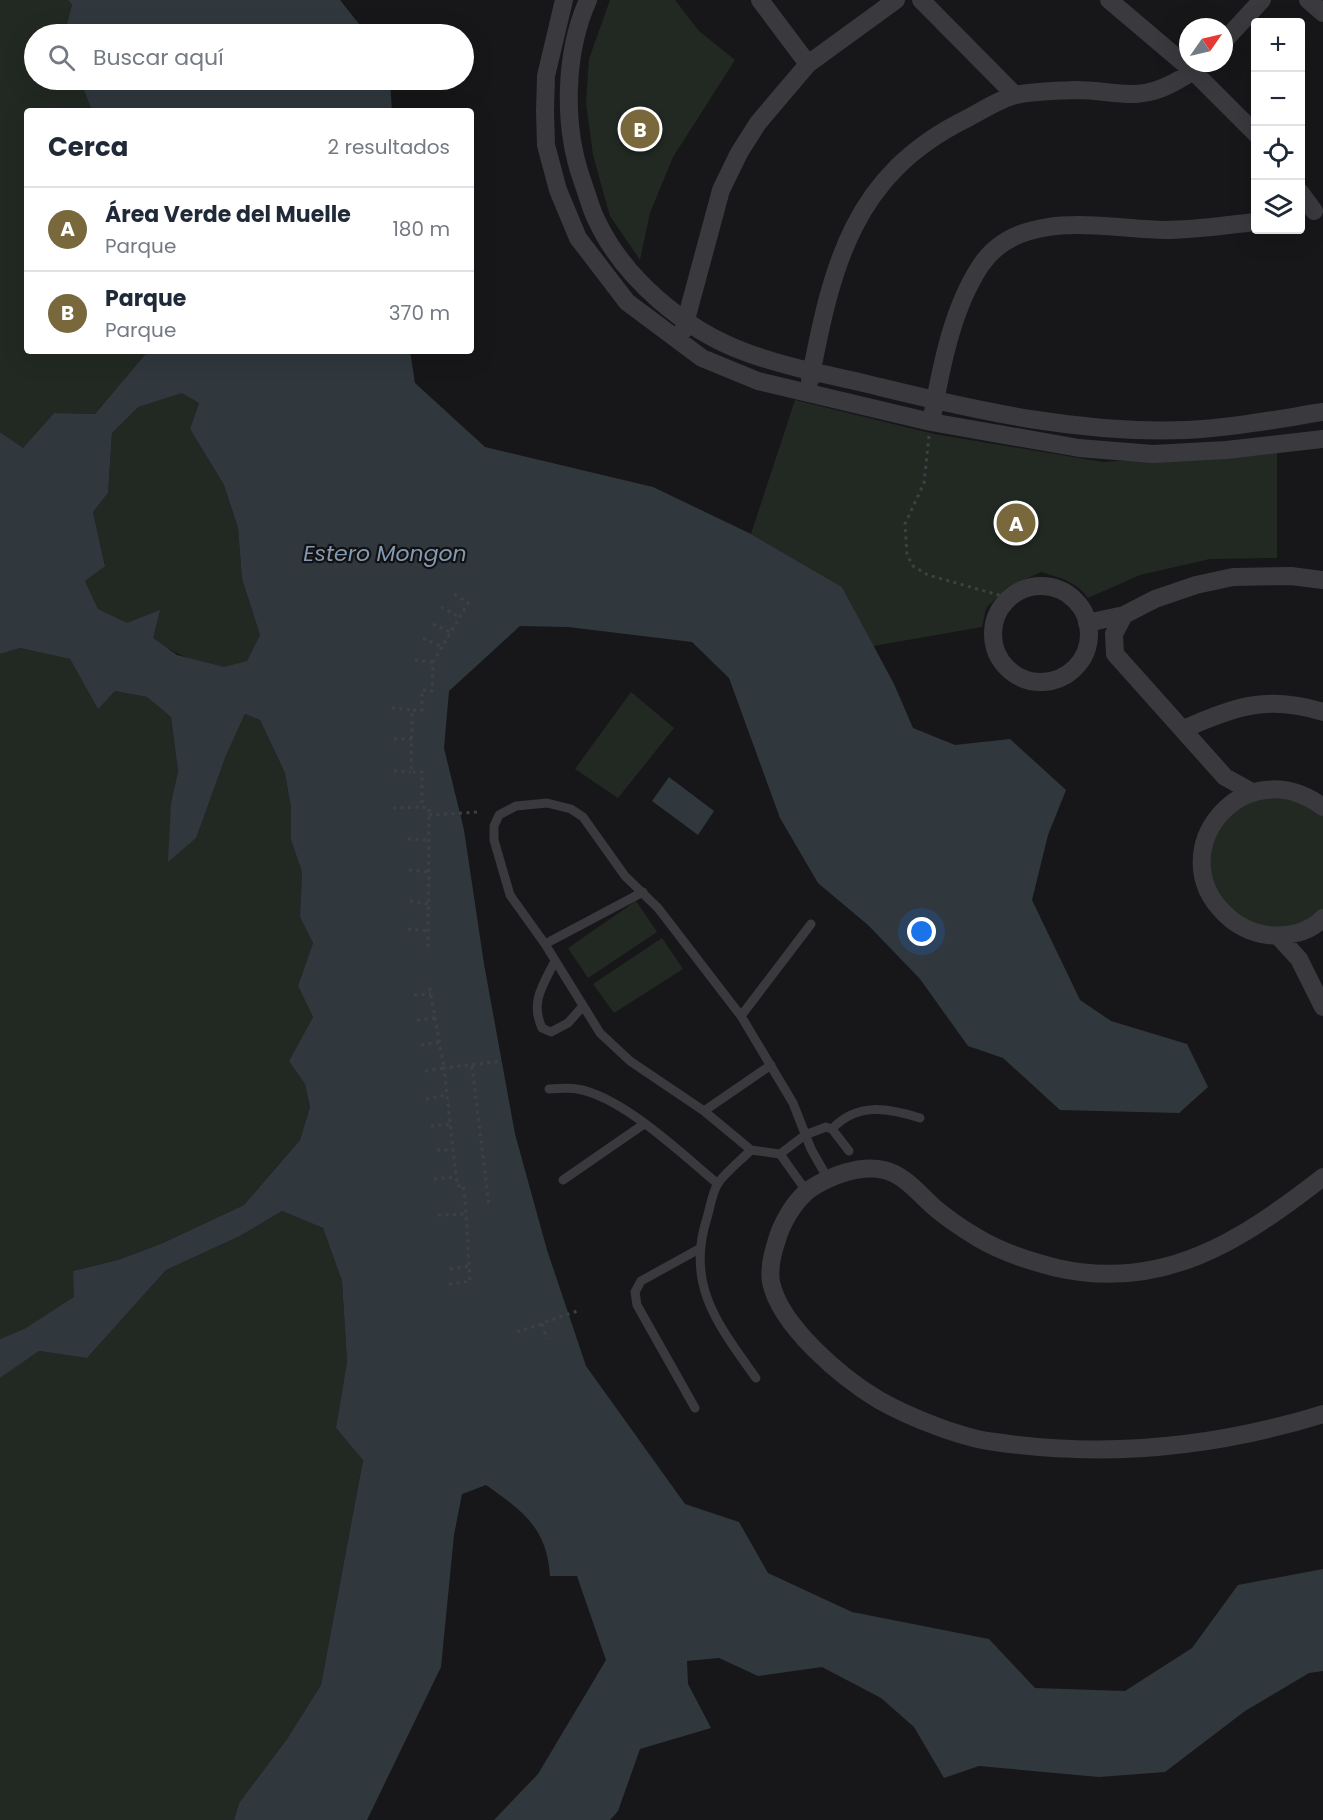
<!DOCTYPE html>
<html lang="es">
<head>
<meta charset="utf-8">
<style>
	:root { --surface:#fff; --page:#f2f2f3; --text:#1f2937; --muted:#747a83; --line:#e0e1e3; --accent:#78683c }
	body { margin:0; font-family:Poppins,sans-serif; background:var(--page); color:var(--text) }
	.controls { position:absolute; right:18px; top:18px; display:grid; overflow:hidden; border-radius:6px; box-shadow:0 6px 24px #0002 }
	.controls button { width:54px; height:54px; display:grid; place-items:center; padding:0; border:0; border-bottom:2px solid var(--line); background:var(--surface); color:var(--text); font:30px sans-serif }
	.compass { position:absolute; left:1179px; top:18px; width:54px; height:54px; border-radius:50%; background:var(--surface); box-shadow:0 6px 24px #0002; rotate:56deg }
	.you { position:absolute; left:922px; top:932px; width:21px; height:21px; margin:-15px; border:4px solid #fff; border-radius:50%; background:#1a73e8; box-shadow:0 0 0 9px #1a73e833 }
	.badge { display:grid; place-items:center; width:39px; height:39px; border-radius:50%; background:var(--accent); color:#fff; font-size:20px; font-weight:700 }
	.pin { position:absolute; translate:-50% -50%; border:3px solid #fff; box-shadow:0 2px 6px #0006 }
	.list { margin:0; padding:0; list-style:none }
	h2 { display:flex; justify-content:space-between; align-items:center; height:78px; margin:0; padding:0 24px; font-size:26px }
	h2 small { font-size:20px; font-weight:400; color:var(--muted) }
	.list li { display:grid; grid-template-columns:39px 1fr auto; gap:18px; align-items:center; box-sizing:border-box; height:84px; padding:0 24px; border-top:2px solid var(--line) }
	.list b { display:block; font-size:22px; white-space:nowrap }
	.list p { margin:0; font-size:20px; white-space:nowrap; color:var(--muted) }
	.list em { font-size:20px; font-style:normal; color:var(--muted) }
	.icon { flex:none; width:33px; height:33px; fill:none; stroke:currentColor; stroke-width:2; stroke-linecap:round; stroke-linejoin:round }
	.map { position:relative; flex:none; width:1323px; height:1820px; overflow:hidden }
	.search { position:absolute; background:var(--surface); box-shadow:0 6px 24px #0002; left:24px; top:24px; width:450px; height:66px; display:flex; align-items:center; gap:15px; box-sizing:border-box; padding:0 21px; border-radius:33px; color:var(--muted); font-size:22px }
	.panel { position:absolute; background:var(--surface); box-shadow:0 6px 24px #0002; left:24px; top:108px; width:450px; height:246px; border-radius:6px }
	.map>svg:first-child { display:block }
	.green { fill:#222923 }
	.water { fill:#30383e; fill-rule:evenodd }
	.lines { fill:none; stroke-linecap:round; stroke-linejoin:round }
	.path { stroke:#3f4045; stroke-width:3; stroke-dasharray:3 4.5; stroke-linecap:butt }
	.service { stroke:#39393e; stroke-width:9 }
	.minor { stroke:#39393e; stroke-width:18 }
	.labels { text-anchor:middle; stroke-width:4.5; stroke-linejoin:round; paint-order:stroke }
	.water-label { font-size:22px; font-style:italic; fill:#849ab0; stroke:#121214 }
</style>
</head>
<body>
<div class="map">
<svg width="1323" height="1820" viewBox="0 0 1323 1820">
	<rect width="100%" height="100%" fill="#171719"/>
	<path class="green" d="M0 0H68L72 5 64 34H34V80H80L92 111H27V351H148L95 414 54 413 23 448 0 432Z
		M610 0H675L699 31 735 60 673 157 650 213 640 260 610 216 593 155 586 103 589 59Z
		M182 392 199 403 190 429 224 485 238 528 242 579 260 635 247 661C240 663 231 667 224 667 184 666 135 626 98 609L85 581 105 565 93 512 108 493 112 433 137 407Z
		M795 400 934 434 1103 462 1277 450V558L1210 559 1140 575 1088 598C1076 581 1060 578 1041 572L1008 587 986 608 982 627 873 646 842 587 751 534Z
		M20 648 70 659 98 708 115 691 147 697 171 717 178 771 171 803 226 754 245 714 260 720 285 773 291 808V840L302 872 300 917 313 943 298 986 313 1017 289 1061 305 1084 310 1107 300 1140 244 1205 163 1243 118 1260 73 1271 75 1297 24 1329 0 1339V654Z
		M631 692 674 728 618 798 575 769Z
		M1252 792 1323 807V918L1298 932 1235 923 1205 880 1210 828Z
		M636 901 657 932 588 978 568 948Z
		M662 938 683 969 614 1013 593 984Z
		M282 1211 323 1228 342 1281 347 1362 336 1428 363 1459 321 1685 287 1739 239 1803 234 1820H0V1378L39 1351 87 1358 166 1270 240 1236Z"/>
	<path class="water" d="M68 0H340L367 34H64L72 5Z
		M80 80H390L392 111H92Z
		M148 351H410L415 383 485 447 653 487 751 534 842 587 894 684 913 728 955 745 1010 739 1066 790 1048 835 1032 900 1080 1000 1111 1021 1187 1044 1208 1087 1179 1113 1060 1110 1003 1058 968 1046 920 979 868 925 818 883 780 818 729 678 692 642 568 627 520 626 449 691 444 748 464 830 484 964 515 1134 547 1250 586 1366 685 1504 739 1522 768 1573 852 1612 989 1639 1035 1688 1125 1691 1192 1648 1238 1585 1323 1569V1671L1309 1673 1245 1711 1165 1772 1099 1777 979 1766 944 1778 914 1727 881 1698 822 1667 758 1676 719 1658 687 1661 688 1684 711 1728 640 1749 618 1811 610 1820H494L538 1774 606 1660 577 1576H550C547 1528 523 1511 486 1485L462 1494 454 1535 441 1667 367 1820H234L239 1803 287 1739 321 1685 363 1460 336 1428 347 1362 342 1281 323 1228 282 1211 240 1236 166 1270 87 1358 39 1351 0 1378V1339L24 1329 74 1297 73 1271 118 1260 163 1243 244 1205 300 1140 310 1107 305 1084 289 1061 313 1017 298 986 313 943 300 917 302 872 291 840V808L285 773 260 720 245 714 226 755 196 838 168 862 171 803 178 771 171 717 147 697 115 691 98 709 70 659 20 648 0 654V432L23 448 54 413 95 414ZM182 393 199 403 190 429 224 485 238 528 242 579 260 635 247 661 224 667 177 655 153 638 160 610 127 623 98 609 85 581 105 566 93 512 108 493 112 433 138 407Z
		M669 777 714 811 698 835 652 801Z"/>
	<g class="lines">
		<path class="path" d="M929 436 924 483 905 524 907 555 913 566 928 575 1009 598
			M441 607 459 617
			M433 624 450 632
			M423 638 442 647
			M415 660 433 662
			M392 708 412 710
			M394 739H412
			M394 771 411 772
			M393 808 422 807
			M429 815 478 812
			M408 839 430 840
			M409 870 429 872
			M410 901 429 904
			M408 929 428 931
			M428 947 429 808 422 807V772H411L412 710H422V690L432 691 433 662 468 603 453 593
			M414 995 431 994
			M417 1020 435 1018
			M421 1045 440 1042
			M472 1066 489 1206
			M425 1071 444 1068 429 984
			M426 1099 448 1095
			M431 1126 453 1124
			M437 1150H454
			M434 1179 456 1177
			M438 1215 466 1214
			M450 1269 469 1266
			M449 1284 470 1281 465 1198 463 1185 458 1186 456 1177 444 1068 502 1061
			M542 1324 547 1339
			M517 1332 580 1310"/>
		<path class="service" d="M545 944 643 892
			M555 961C543 985 530 1002 542 1028L551 1032 568 1023 583 1006
			M741 1016 811 924
			M549 1089C558 1089 569 1087 577 1089 622 1096 683 1155 718 1184
			M704 1111 771 1065
			M832 1129C857 1102 888 1108 920 1118
			M751 1150C740 1161 727 1171 718 1183 712 1193 710 1208 707 1218 685 1285 719 1326 756 1378
			M780 1154 807 1192
			M828 1179 811 1149 793 1103 741 1016 658 908 625 876 583 817 571 809 547 803 516 806 499 815 494 826V840L510 895 545 944 600 1033 630 1061 704 1111 751 1150 780 1154 805 1135 826 1127 832 1129 849 1151
			M563 1180 644 1124
			M695 1408 637 1305 635 1292 641 1281 699 1249"/>
		<path class="minor" d="M564 0 546 76 545 111 546 145 558 190 578 238 627 302 702 358 758 381 931 422 1079 448 1153 454 1226 450 1323 439
			M588 0C564 54 563 126 582 180 587 193 590 207 596 219 623 278 685 330 745 352 790 369 838 376 884 388 983 412 1083 434 1186 430 1232 428 1278 419 1323 412
			M760 0 808 64
			M921 0 1015 95
			M1109 0 1194 72 1256 134
			M1308 0 1323 13
			M1224 41 1262 0
			M1300 192 1314 211
			M683 331 721 190 739 153 758 123 808 64 896 0
			M810 380C832 265 853 175 966 119 982 111 999 99 1016 95 1034 91 1056 91 1075 90 1115 90 1135 103 1173 83 1184 77 1194 72 1203 63
			M933 412C942 363 953 307 981 265 1020 207 1107 229 1165 230 1195 230 1225 225 1256 222
			M993 634a48 48 0 1 1 96 0a48 48 0 1 1-96 0Z
			M1124 615 1114 634 1115 654 1225 777 1252 792
			M1087 623 1124 615 1155 599 1196 585 1233 577 1291 576 1323 580
			M1184 729C1235 706 1268 695 1323 712
			M1323 807C1243 748 1161 851 1224 913 1236 925 1251 933 1268 935 1287 937 1309 933 1323 918
			M1278 936 1299 959 1323 1007
			M1323 1177C1242 1240 1164 1292 1057 1268 1029 1261 1003 1253 978 1238 963 1229 948 1219 935 1208 919 1194 905 1175 884 1170 860 1164 830 1176 810 1189 794 1201 781 1224 776 1243 772 1255 769 1269 771 1282 780 1326 842 1378 879 1400 909 1417 961 1438 995 1442 1105 1458 1217 1447 1323 1414"/>
	</g>
	<g class="labels">
		<g class="water-label">
			<text x="385" y="561">Estero Mongon</text>
		</g>
	</g>
</svg>
<div class="controls">
<button>+</button>
<button>−</button>
<button><svg class="icon" aria-label="locate" viewBox="0 0 24 24"><circle cx="12" cy="12" r="6"/><path d="M12 2v4M12 18v4M2 12h4M18 12h4"/></svg></button>
<button><svg class="icon" aria-label="layers" viewBox="0 0 24 24"><path d="M12 4l9 5-9 5-9-5zM3 14l9 5 9-5"/></svg></button>
</div>
<svg class="compass" viewBox="-18 -18 36 36"><path d="M0-13l5 13h-10z" fill="#e53935"/><path d="M0 13l5-13h-10z" fill="#747a83"/></svg>
<div class="you"></div>
<div class="pin badge" style="left:1016px;top:523px">A</div>
<div class="pin badge" style="left:640px;top:129px">B</div>
<div class="search"><svg class="icon" aria-label="search" viewBox="0 0 24 24"><circle cx="10" cy="10" r="6"/><path d="M15 15l6 6"/></svg>Buscar aquí</div>
<section class="panel">
<h2>Cerca<small>2 resultados</small></h2>
<ul class="list">
<li><span class="badge">A</span><div><b>Área Verde del Muelle</b><p>Parque</p></div><em>180 m</em></li>
<li><span class="badge">B</span><div><b>Parque</b><p>Parque</p></div><em>370 m</em></li>
</ul>
</section>
</div>
</body>
</html>
